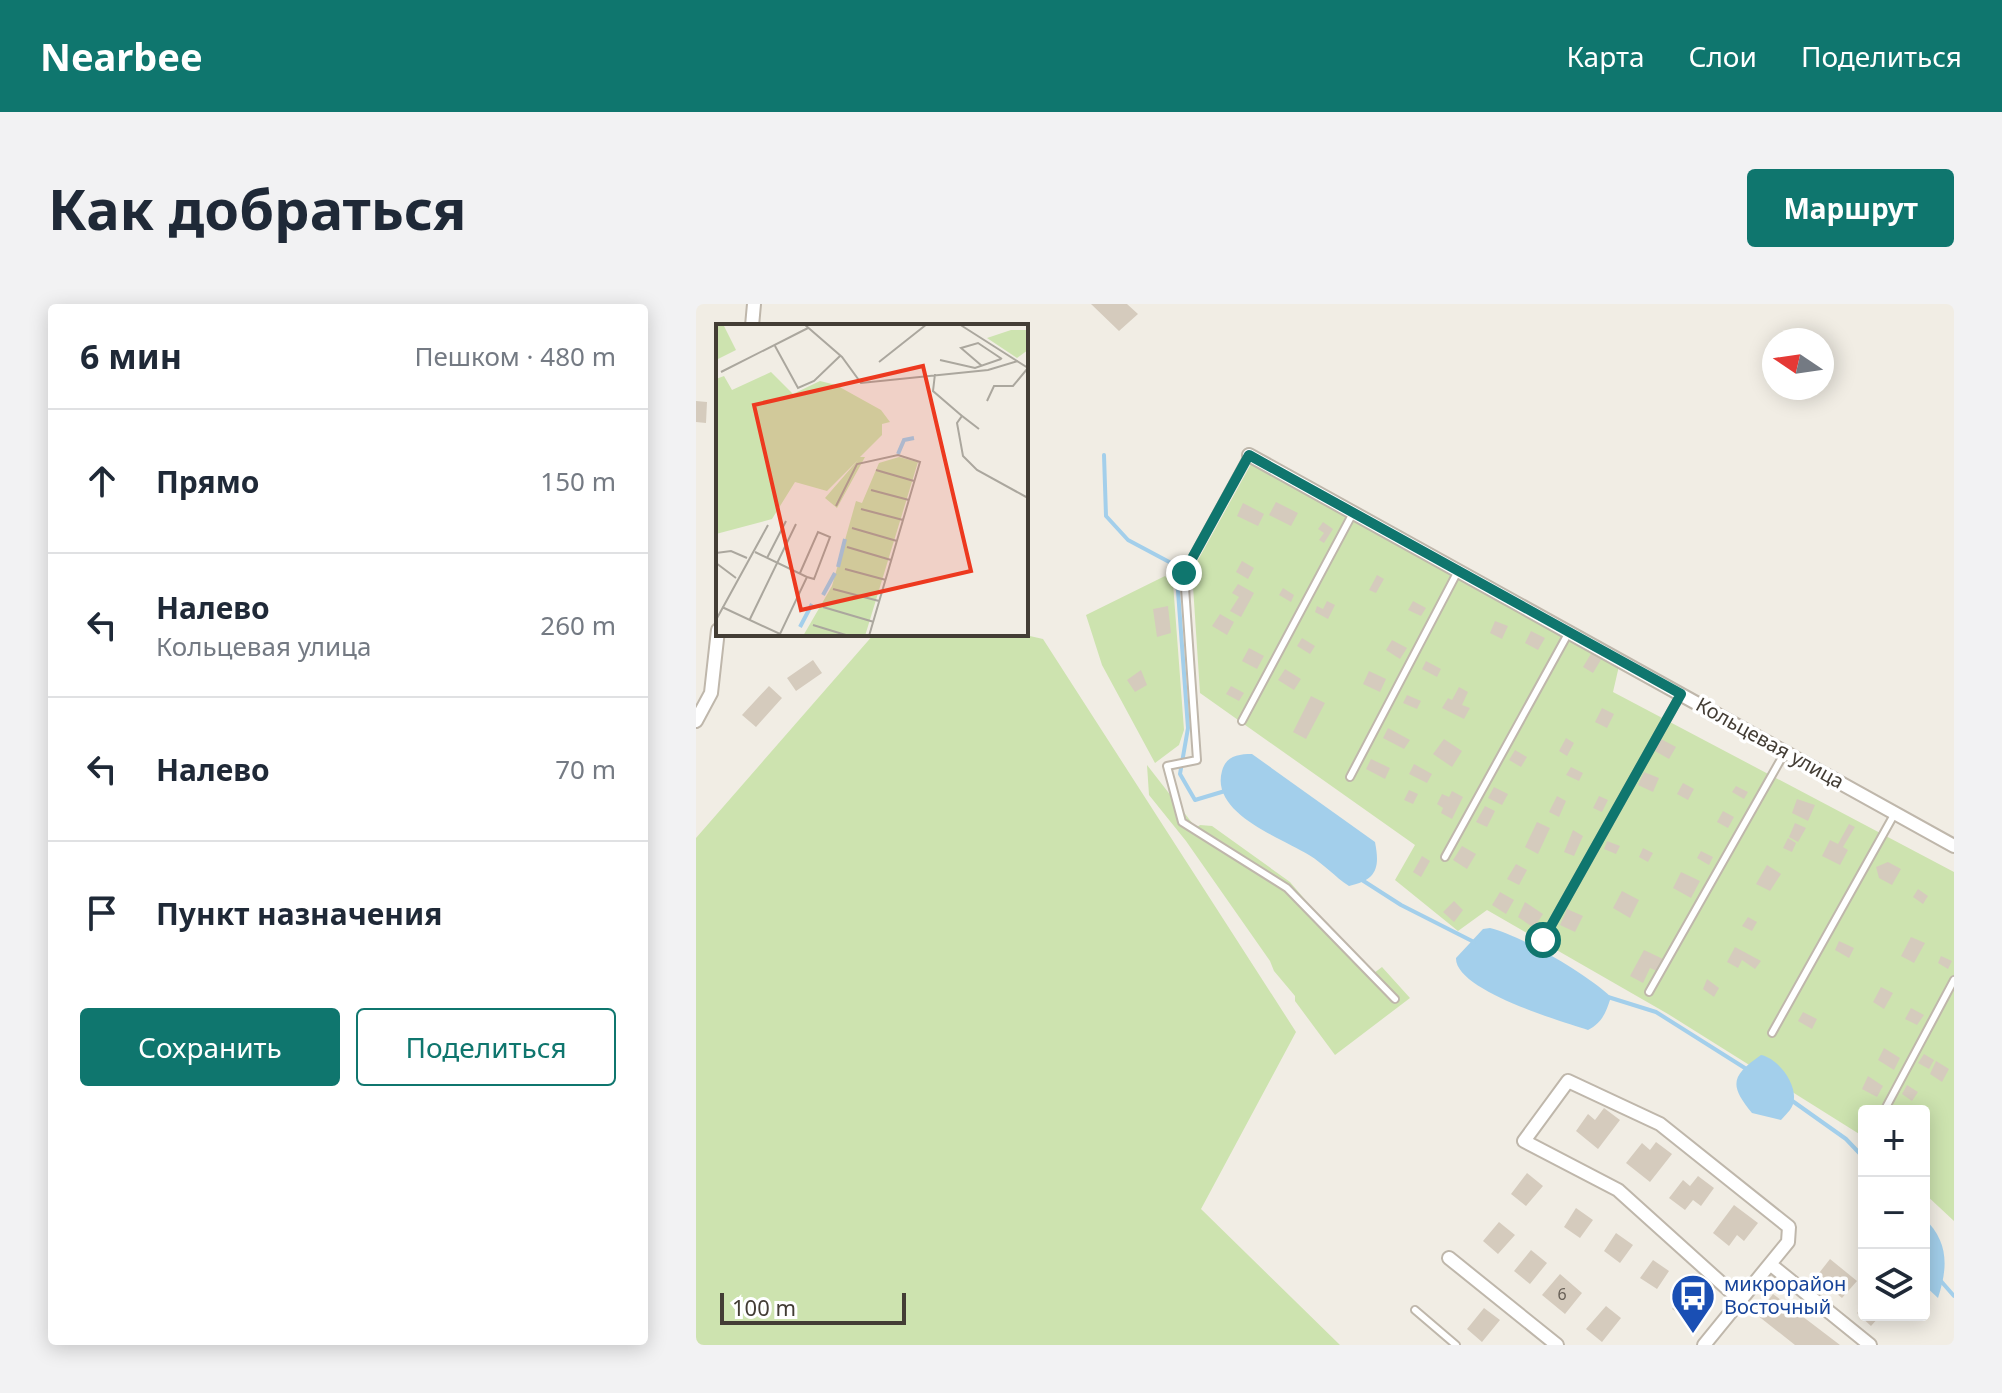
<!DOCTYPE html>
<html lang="ru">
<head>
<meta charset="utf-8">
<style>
	:root { --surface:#fff; --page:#f2f2f3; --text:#1f2937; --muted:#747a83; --line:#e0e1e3; --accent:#0f766e }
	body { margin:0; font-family:"Noto Sans",sans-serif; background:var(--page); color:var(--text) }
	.controls { position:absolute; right:24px; bottom:24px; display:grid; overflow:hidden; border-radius:8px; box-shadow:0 4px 20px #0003 }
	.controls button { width:72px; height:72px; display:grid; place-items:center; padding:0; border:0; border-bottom:2px solid var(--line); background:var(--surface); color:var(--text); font:40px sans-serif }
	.compass { position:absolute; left:1066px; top:24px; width:72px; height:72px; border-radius:50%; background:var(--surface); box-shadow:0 4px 20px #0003; rotate:283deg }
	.scale { position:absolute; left:24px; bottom:20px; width:186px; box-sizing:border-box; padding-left:8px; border:4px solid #433d35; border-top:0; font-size:22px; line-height:28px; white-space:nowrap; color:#433d35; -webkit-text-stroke:6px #fff; paint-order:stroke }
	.stop { position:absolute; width:24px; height:24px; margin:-18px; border:6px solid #0f766e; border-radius:50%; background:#fff }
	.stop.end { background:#0f766e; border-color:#fff; box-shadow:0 2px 8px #0008 }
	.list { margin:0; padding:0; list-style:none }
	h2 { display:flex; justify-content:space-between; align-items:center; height:104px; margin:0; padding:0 32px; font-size:34px }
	h2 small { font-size:26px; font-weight:400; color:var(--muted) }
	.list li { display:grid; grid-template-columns:52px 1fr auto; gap:24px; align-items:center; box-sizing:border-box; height:144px; padding:0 32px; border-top:2px solid var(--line) }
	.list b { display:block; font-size:30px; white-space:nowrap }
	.list p { margin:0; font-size:26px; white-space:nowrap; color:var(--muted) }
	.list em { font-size:26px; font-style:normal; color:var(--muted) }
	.actions { display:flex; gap:16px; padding:24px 32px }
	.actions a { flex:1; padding:18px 0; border:2px solid var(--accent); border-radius:8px; text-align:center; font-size:28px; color:var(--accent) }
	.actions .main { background:var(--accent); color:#fff }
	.icon { flex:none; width:44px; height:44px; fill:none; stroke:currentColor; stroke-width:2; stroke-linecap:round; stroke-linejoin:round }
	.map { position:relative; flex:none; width:1258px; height:1041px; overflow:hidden; border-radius:8px }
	header { display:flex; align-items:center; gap:48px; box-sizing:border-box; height:112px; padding:0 40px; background:var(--accent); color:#fff }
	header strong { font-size:38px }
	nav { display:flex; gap:44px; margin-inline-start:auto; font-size:28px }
	.intro { display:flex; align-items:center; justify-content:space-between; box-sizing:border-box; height:192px; padding:0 48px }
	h1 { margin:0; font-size:56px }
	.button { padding:20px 36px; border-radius:8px; background:var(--accent); color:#fff; font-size:28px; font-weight:700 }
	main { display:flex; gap:48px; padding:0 48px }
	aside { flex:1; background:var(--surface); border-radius:8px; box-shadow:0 4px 20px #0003 }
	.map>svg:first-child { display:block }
	.green { fill:#cde3af }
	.water { fill:#a3cfeb }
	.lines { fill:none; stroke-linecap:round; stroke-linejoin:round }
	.stream { stroke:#a3cfeb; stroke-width:4 }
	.building { fill:#d5cbbd }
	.service-casing { stroke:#bfb7ab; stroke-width:10 }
	.minor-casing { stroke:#bfb7ab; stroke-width:16 }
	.service { stroke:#fff; stroke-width:6 }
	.minor { stroke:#fff; stroke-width:12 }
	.route { stroke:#0f766e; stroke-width:10 }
	.labels { text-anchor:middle; stroke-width:7; stroke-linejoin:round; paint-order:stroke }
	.number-label { font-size:16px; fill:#686057 }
	.street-label { font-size:20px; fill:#433d35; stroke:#fff }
	.transit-label { font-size:20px; fill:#164399; stroke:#fff; text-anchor:start }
	.inset-river { fill:none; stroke:#a3cfeb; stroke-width:4 }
	.inset-road { fill:none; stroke:#aba79e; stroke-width:2 }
	.view { fill:#ed391f; fill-opacity:0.15; stroke:#ed391f; stroke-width:4 }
	.inset-edge { fill:none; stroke:#433d35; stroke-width:4 }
</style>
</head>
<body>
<header>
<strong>Nearbee</strong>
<nav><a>Карта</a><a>Слои</a><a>Поделиться</a></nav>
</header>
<div class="intro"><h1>Как добраться</h1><a class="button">Маршрут</a></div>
<main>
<aside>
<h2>6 мин<small>Пешком · 480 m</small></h2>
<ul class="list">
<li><svg class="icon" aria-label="ahead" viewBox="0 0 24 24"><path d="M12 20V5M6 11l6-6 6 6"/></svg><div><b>Прямо</b></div><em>150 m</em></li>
<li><svg class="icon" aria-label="left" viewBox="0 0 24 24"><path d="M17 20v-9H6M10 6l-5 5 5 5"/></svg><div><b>Налево</b><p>Кольцевая улица</p></div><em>260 m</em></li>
<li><svg class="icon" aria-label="left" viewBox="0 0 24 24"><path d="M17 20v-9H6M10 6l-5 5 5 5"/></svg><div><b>Налево</b></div><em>70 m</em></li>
<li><svg class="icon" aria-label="arrive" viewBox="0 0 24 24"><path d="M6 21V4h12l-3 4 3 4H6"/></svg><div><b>Пункт назначения</b></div></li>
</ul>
<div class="actions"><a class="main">Сохранить</a><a>Поделиться</a></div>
</aside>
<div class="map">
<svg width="1258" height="1041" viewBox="0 0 1258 1041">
	<rect width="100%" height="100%" fill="#f1ede4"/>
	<path class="green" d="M555 160 923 362 917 388 1258 568V917L1228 889V807H1168V833L972 710 791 606 762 627 699 576 719 541 504 389 496 267Z
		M469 272 477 279 488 426 483 441 459 459 406 361 390 311Z
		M178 330H325L347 335 600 728 505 905 644 1041H0V534Z
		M451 461 500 524 504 521 516 522 594 578 674 672 686 663 714 694 639 751 599 697V692L578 667 574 657 490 537 453 491Z"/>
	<path class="water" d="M556 450 679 538C684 564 681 576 653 582 639 573 628 560 613 551 585 534 514 509 526 467 530 452 542 450 556 450Z
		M794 624C826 632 891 670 915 693 910 708 907 718 892 726 864 717 759 686 760 654L787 625Z
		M1065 751C1081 754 1099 777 1098 794 1098 804 1091 809 1085 816L1056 809C1033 781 1035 772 1065 751Z
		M1228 914C1253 938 1252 963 1242 994L1228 981Z"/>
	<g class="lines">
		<path class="stream" d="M408 151 410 212 432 236 477 260 482 287 492 424 484 470 499 496 529 487
			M666 576 705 601 778 638
			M912 693 960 708 1052 766
			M1095 796 1150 835 1168 854
			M1244 976 1258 992"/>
	</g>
	<path class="building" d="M395 0H431L442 10 423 27Z
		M0 97 11 98 10 119 0 118Z
		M580 198 602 209 595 222 573 211Z
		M547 199 568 210 562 222 541 212Z
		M627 218 637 225 628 239 623 236 628 229 622 225Z
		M546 257 558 264 552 275 540 268Z
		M681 271 688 275 680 289 673 286Z
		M542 280 558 289 545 313 534 307 543 293 536 289Z
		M587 284 598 291 595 298 583 291Z
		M631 297 639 301 632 315 619 308 621 302 627 305Z
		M717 297 730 304 725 312 712 306Z
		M472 302 475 329 461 333 457 305Z
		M524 310 538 318 531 331 516 322Z
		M799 317 812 322 806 335 794 329Z
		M835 327 849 334 842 346 829 339Z
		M606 334 619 342 614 350 601 342Z
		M696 336 711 344 704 355 690 346Z
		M553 344 568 352 561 365 546 357Z
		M896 348 906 354 897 369 887 363Z
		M117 356 126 369 100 387 91 374Z
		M730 357 745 365 741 373 726 365Z
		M589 365 605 375 598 386 582 376Z
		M445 366 451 381 439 388 431 376Z
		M673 367 690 375 684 388 667 380Z
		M73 382 86 394 60 423 46 411Z
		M535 382 548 389 543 397 530 390Z
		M763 383 772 388 766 401 774 404 768 415 746 404 752 394 756 396Z
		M711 391 725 397 721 405 707 399Z
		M615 392 629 399 610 435 597 428Z
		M906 404 918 410 911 424 899 418Z
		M692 424 714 436 708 445 687 434Z
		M870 434 878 439 871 452 863 447Z
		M748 435 766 447 756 463 737 450Z
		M965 435 980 443 973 455 959 447Z
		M819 446 831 453 825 463 813 456Z
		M675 455 694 464 689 475 670 465Z
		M718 460 736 470 731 479 713 470Z
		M875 463 887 469 883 477 870 471Z
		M948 468 963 474 957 488 942 481Z
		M987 479 998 485 992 496 981 490Z
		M1040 482 1052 488 1048 495 1036 488Z
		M798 483 812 490 806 501 792 494Z
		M713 486 722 490 717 500 708 496Z
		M756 487 767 493 756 515 745 509 747 504 741 500 746 490 753 493Z
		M861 492 870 497 863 513 853 508Z
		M903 492 912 496 906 508 897 504Z
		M1101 495 1119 501 1112 517 1096 509Z
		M789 502 799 507 791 523 780 518Z
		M1027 507 1038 513 1032 524 1021 518Z
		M841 518 854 524 842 550 829 543Z
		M1099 519 1110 524 1102 538 1093 533Z
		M1153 520 1159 523 1147 543 1152 546 1144 561 1126 552 1134 536 1142 540Z
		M877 526 887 532 878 552 868 548Z
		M1092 534 1100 539 1096 548 1087 544Z
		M911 537 924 542 920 550 908 545Z
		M766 542 780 550 771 565 757 556Z
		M947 544 957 549 952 558 943 553Z
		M1005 547 1017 553 1013 561 1001 554Z
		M726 552 734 557 725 573 717 568Z
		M1192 558 1205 565 1196 581 1183 574 1180 563Z
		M820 560 831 566 823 581 811 575Z
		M1071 561 1085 570 1074 587 1060 580Z
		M985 568 1004 577 995 594 977 584Z
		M1222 585 1232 592 1227 600 1217 593Z
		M926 587 943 596 934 614 917 604Z
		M804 588 818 596 810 610 796 601Z
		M758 597 767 606 758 618 747 608Z
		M829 598 847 610 838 624 822 613Z
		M871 605 887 612 879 628 864 621Z
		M1052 613 1061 618 1056 627 1046 622Z
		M1215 633 1229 639 1218 659 1205 652Z
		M1143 637 1158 644 1153 654 1139 646Z
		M1039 643 1065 657 1059 665 1046 656 1042 664 1031 658Z
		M948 646 967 655 961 667 954 664 947 679 934 672Z
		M1245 652 1256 657 1252 665 1242 659Z
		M1011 675 1023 684 1018 693 1007 685Z
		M1185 683 1197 689 1188 705 1177 698Z
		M1215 704 1228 711 1221 721 1209 715Z
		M1107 708 1121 715 1116 725 1102 717Z
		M1188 744 1204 754 1198 766 1182 756Z
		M1228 750 1238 756 1233 765 1222 759Z
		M1240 757 1253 765 1246 778 1234 770Z
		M1172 772 1187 782 1181 793 1166 785Z
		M1211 781 1222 788 1216 797 1206 790Z
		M908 804 924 816 902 845 880 827 892 810 899 816Z
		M960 838 976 850 954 878 930 859 946 839 954 846Z
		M831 869 847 882 830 902 815 890Z
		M1002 872 1018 884 1005 902 997 896 989 906 973 894 987 876 994 882Z
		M1038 901 1062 919 1048 937 1041 931 1033 942 1017 929Z
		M880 904 897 916 884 934 868 923Z
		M803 918 819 931 802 950 787 937Z
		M920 929 937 941 924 959 908 947Z
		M835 946 851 959 834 980 818 967Z
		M1134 955 1161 977 1146 994 1120 973Z
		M957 956 973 967 961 985 944 974Z
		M864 970 886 989 869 1010 846 991Z
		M989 987 1005 998 993 1016 976 1005Z
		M1077 990 1144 1041H1099L1061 1011Z
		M910 1002 925 1014 906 1038 890 1025Z
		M1168 1002V1011L1183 1013 1175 1022 1161 1009Z
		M788 1004 804 1016 786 1038 771 1025Z"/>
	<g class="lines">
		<g class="service-casing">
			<path id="service" d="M552 152 488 269 501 456 471 462 486 518 591 584 699 695
				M546 417 657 209
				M654 473 762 267
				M749 553 873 328
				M847 636 985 390
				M953 688 1089 448
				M1076 729 1199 509
				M1188 807 1258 676
				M719 1006 760 1041"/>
		</g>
		<g class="minor-casing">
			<path id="minor" d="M56 22 58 0
				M553 151 1258 542
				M0 417 15 389 22 326
				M753 954 861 1041
				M1044 996 922 886 828 837 872 777 964 820 1093 923 1092 938 1074 960
				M1008 1041 1074 960 1174 1041"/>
		</g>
		<use href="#service" class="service"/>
		<use href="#minor" class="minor"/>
	</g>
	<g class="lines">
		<path class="route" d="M488 269 553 151 985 390 847 636"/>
	</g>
	<defs>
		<g id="bus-pin" transform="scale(2.3)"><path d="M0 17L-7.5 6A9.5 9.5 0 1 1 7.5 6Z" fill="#1a4fb4" stroke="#fff"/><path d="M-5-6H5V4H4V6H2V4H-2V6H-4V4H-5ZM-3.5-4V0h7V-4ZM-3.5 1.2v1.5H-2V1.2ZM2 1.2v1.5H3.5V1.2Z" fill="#fff"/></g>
	</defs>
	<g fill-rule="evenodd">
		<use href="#bus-pin" x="997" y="992"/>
	</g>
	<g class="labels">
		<g class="number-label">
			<text x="866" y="996">6</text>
		</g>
		<g class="street-label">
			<text transform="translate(1074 439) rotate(29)" y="7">Кольцевая улица</text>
		</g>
		<g class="transit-label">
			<text x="1028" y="987">микрорайон<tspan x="1028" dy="23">Восточный</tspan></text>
		</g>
	</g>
	<g transform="translate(20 20)">
		<rect width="312" height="312" fill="#f1ede4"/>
		<path d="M0 0H7L20 26 0 36ZM295 6H312V26L301 34 271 14ZM55 48 77 70 104 57 120 61 165 86 174 98 166 100V111L144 133H149L121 184 109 174 142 136 111 167 79 158 56 195 0 210V55L8 52 16 66ZM183 133 202 138 149 312H87L116 262 140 177 146 179 163 139Z" fill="#cde3af"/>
		<path class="inset-river" d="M182 130 188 116 198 114M122 243 129 215M107 271 119 249M84 303 96 280"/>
		<path class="inset-road" d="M88 0 126 33 145 59 272 46 302 37M243 0 312 44 297 62H278L271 77M59 22 82 64 98 57 124 32M224 36 259 44 285 35M163 38 211 0M266 42 245 24 262 19 286 35M5 48 92 4M219 50 217 67 246 92M263 105 246 92 241 99 247 132 261 146 312 174M160 146 198 157M155 166 193 176M120 182 141 140 182 131 204 138 153 312M145 185 187 196M136 204 181 217M131 223 175 236M0 229 15 227 31 234M51 234 70 197M0 239 20 254M129 245 170 256M84 249 102 208 114 213 98 255 91 253M117 265 163 277M6 283 64 310 91 253 39 228M107 283 158 298M34 295 80 200M0 296 52 201M97 301 133 312"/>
		<path class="view" d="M207 42 255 247 85 286 38 81Z"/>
		<rect width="312" height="312" class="inset-edge"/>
	</g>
</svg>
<div class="controls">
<button>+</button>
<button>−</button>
<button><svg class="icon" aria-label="layers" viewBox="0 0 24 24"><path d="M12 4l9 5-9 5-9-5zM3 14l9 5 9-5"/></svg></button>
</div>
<svg class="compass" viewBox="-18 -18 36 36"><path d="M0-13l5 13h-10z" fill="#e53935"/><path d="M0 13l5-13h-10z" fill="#747a83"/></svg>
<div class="scale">100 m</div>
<div class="stop" style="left:847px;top:636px"></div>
<div class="stop end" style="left:488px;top:269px"></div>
</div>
</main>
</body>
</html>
